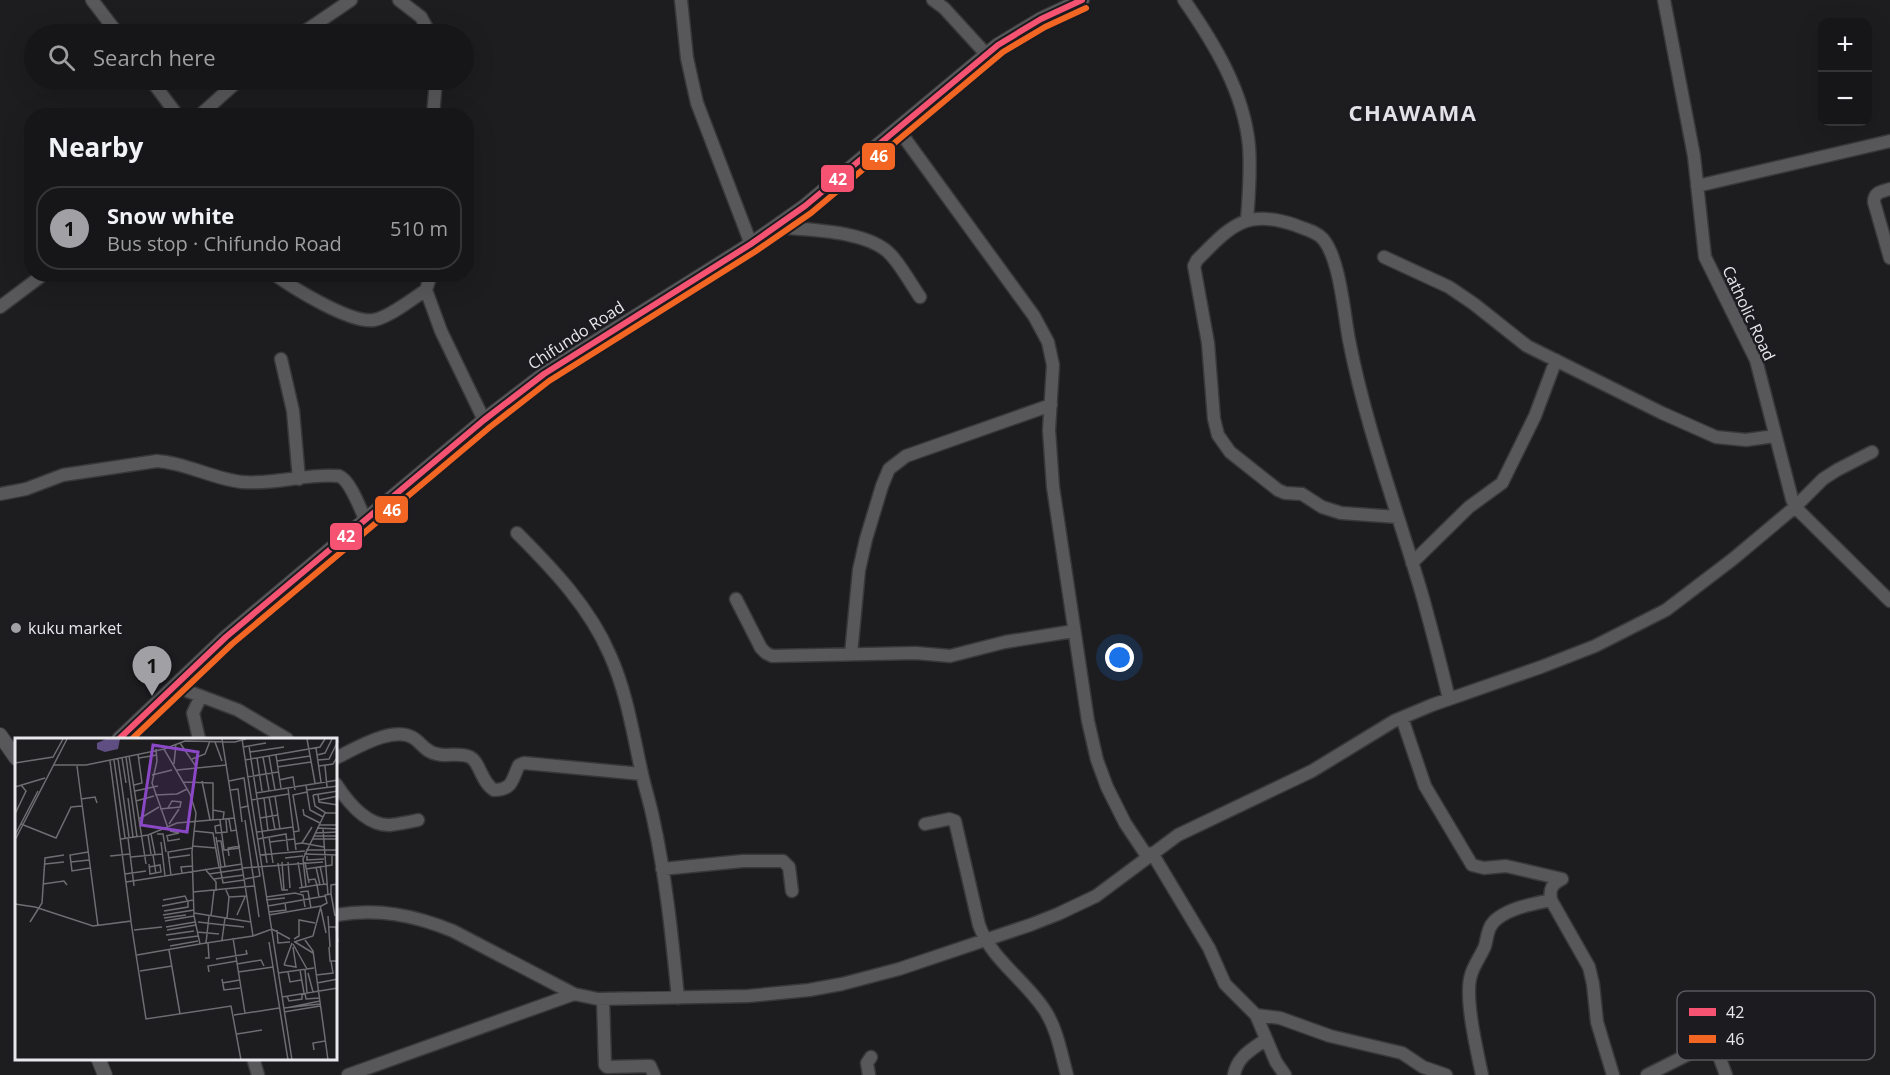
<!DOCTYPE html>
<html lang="en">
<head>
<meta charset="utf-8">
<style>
	:root { --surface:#161517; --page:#232224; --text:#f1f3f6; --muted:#9e9fa1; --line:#353436; --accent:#a1a0a4 }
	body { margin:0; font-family:"Open Sans",sans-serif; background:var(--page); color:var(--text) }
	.controls { position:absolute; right:18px; top:18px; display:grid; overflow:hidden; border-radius:12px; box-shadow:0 6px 24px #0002 }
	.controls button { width:54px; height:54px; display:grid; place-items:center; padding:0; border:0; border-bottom:2px solid var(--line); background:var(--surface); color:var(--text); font:30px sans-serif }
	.you { position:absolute; left:1120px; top:658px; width:21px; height:21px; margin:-15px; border:4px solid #fff; border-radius:50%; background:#1a73e8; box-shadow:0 0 0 9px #1a73e833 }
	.badge { display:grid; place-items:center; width:39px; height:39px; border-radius:50%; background:var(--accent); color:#111; font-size:20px; font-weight:700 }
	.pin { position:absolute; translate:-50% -50px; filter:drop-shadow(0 2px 3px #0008) }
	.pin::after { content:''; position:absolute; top:32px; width:21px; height:18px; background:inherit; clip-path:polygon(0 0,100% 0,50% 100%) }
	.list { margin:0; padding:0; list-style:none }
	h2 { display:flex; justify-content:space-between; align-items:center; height:78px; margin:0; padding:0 24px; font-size:26px }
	h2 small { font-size:20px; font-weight:400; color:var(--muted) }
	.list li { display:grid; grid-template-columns:39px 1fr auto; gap:18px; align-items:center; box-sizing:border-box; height:84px; margin:0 12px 12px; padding:0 12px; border:2px solid var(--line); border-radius:24px }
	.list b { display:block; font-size:22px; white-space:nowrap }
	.list p { margin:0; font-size:20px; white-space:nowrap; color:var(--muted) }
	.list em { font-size:20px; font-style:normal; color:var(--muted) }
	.icon { flex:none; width:33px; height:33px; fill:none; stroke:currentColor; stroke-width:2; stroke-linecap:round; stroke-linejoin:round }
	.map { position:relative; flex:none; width:1890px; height:1075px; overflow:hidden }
	.search { position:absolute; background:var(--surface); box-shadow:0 6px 24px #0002; left:24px; top:24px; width:450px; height:66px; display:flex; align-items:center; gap:15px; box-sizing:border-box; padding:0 21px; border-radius:33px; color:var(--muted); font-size:22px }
	.panel { position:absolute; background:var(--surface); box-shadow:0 6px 24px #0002; left:24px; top:108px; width:450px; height:174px; border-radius:24px }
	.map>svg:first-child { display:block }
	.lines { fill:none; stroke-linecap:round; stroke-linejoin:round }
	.minor-casing { stroke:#383739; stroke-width:15 }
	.tertiary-casing { stroke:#383739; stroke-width:16 }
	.minor { stroke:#58585a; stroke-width:12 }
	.tertiary { stroke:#58585a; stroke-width:14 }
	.bus-1-casing { stroke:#1c1b20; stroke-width:10 }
	.bus-2-casing { stroke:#1c1b20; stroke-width:10 }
	.bus-1 { stroke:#f65372; stroke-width:6 }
	.bus-2 { stroke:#f26522; stroke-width:6 }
	.poi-dot { fill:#a1a0a4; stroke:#1c1b20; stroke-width:2 }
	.labels { text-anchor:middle; stroke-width:5; stroke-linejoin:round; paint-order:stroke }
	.street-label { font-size:16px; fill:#e8e7eb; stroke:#1c1b20 }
	.poi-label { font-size:16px; fill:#e8e7eb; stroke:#1c1b20; text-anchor:start }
	.district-label { font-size:22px; font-weight:bold; letter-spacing:1.5px; fill:#e4e2e9; stroke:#1c1b20 }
	.inset-road { fill:none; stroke:#6e6d71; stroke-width:1.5 }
	.view { fill:#8b48c6; fill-opacity:0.15; stroke:#8b48c6; stroke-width:3 }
	.inset-edge { fill:none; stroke:#e8e7eb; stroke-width:3 }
	.key { fill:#1c1b20; stroke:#59585d; stroke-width:1.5 }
	.key-label { font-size:16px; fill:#e8e7eb }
	.line-badge { stroke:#1c1b20; stroke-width:2 }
	.badge-label { font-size:16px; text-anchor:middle; font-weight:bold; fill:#fff }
</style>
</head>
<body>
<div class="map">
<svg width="1890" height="1075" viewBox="0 0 1890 1075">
	<rect width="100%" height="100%" fill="#1d1c1f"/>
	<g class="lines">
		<g class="minor-casing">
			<path id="minor" d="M92 0 118 34
				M399 0 421 17 430 34
				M681 0 687 58 697 103 751 244
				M933 0 944 8 987 55
				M1184 0C1214 43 1244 92 1249 146 1251 170 1249 195 1247 220
				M1664 0 1694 156 1705 257 1756 360 1792 499 1795 507 1890 601
				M301 34 351 0
				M151 80 178 116
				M199 116 239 80
				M433 116 436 80
				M898 129 1034 316 1048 342 1053 365 1049 430 1053 487 1088 721 1097 760 1107 787 1125 823 1147 856
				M1697 186 1890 141
				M1890 189C1881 192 1874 192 1874 202L1890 258
				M775 227C808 230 869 230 891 255 902 267 911 284 920 297
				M1384 257 1449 287 1474 304 1527 346 1662 413 1716 437 1746 440 1775 436
				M274 274C293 288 351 324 374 320 390 317 412 299 426 290L431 274
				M426 290 441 331 484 420
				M0 307 44 274
				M281 359 293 411 299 479
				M0 494 26 489 63 475 157 461C187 463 213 479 242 482 275 485 307 473 339 476 350 480 360 508 365 519
				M1398 517 1341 513 1322 507 1302 494 1285 493 1278 490 1230 452 1218 435 1214 419 1208 343 1194 266 1197 260C1230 227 1245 208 1295 225 1304 229 1316 231 1323 239 1340 259 1344 314 1349 340 1366 428 1398 512 1423 598 1432 631 1441 665 1449 699
				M517 533C553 569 590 608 610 655 627 693 633 734 642 774 645 788 650 803 653 818 666 877 672 937 678 998
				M1412 563 1469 507 1502 483 1535 416 1556 360
				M736 599 761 648 766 653 772 656 916 653 950 656 1005 642 1074 631
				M851 654 859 570 866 539 882 486 889 469 906 456 1051 405
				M174 686 238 710 287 739
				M1402 718 1425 786 1472 865 1484 868 1506 866 1562 879
				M199 739 193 713 201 696
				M336 758C355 749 394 724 415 739 423 745 426 752 437 754 447 757 460 752 470 757 480 762 481 782 494 790 513 790 512 779 519 765L524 763 642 774
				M336 784C347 801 366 826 390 825 399 824 409 822 418 820
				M925 824 949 819 955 821 979 925C991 959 1024 979 1044 1009 1057 1028 1061 1053 1067 1075
				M1152 853 1209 948 1225 984 1256 1015 1276 1062 1285 1075
				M662 869 743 861H783L789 867 792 891
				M1562 879C1552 884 1549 889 1551 900L1589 967 1593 984 1597 1022 1613 1075
				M336 915C378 908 414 915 453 931L574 994 598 999 748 996 809 990 842 984 899 969 1030 925 1058 914 1096 896 1178 835 1312 771 1394 721 1432 705 1541 667 1595 646 1666 610 1733 559 1795 507 1823 479 1837 470 1872 452
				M603 999 605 1065 607 1067 646 1066H650L654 1075
				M1256 1015 1280 1018 1330 1036 1402 1053 1423 1067 1446 1075
				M253 1058 258 1075
				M348 1075 574 994
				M869 1075 867 1063 871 1057
				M1234 1075C1237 1057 1251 1050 1265 1040
				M1482 1075C1477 1051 1464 997 1471 975 1474 964 1481 956 1485 946 1488 934 1488 925 1498 918 1513 907 1533 904 1551 900
				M1647 1075 1705 1046 1711 1045 1716 1048 1726 1075"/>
		</g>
		<g class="tertiary-casing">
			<path id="tertiary" d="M0 735 16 758
				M119 739 226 637 484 420 544 374 751 244 805 206 998 45 1041 19 1082 0
				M98 1058 105 1075"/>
		</g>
		<use href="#minor" class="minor"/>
		<use href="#tertiary" class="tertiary"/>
		<g class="bus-1-casing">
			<path id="bus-1" d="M119 739 226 637 484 420 544 374 751 244 805 206 998 45 1041 19 1082 0"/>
		</g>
		<g class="bus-2-casing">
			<path id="bus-2" d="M132 739 232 644 490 427 549 381 756 251 811 213 1003 52 1045 27 1086 8"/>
		</g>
		<use href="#bus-1" class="bus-1"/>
		<use href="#bus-2" class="bus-2"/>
	</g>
	<circle class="poi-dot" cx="16" cy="628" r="6"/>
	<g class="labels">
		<g class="street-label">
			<text transform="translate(1749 313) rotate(65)" y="6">Catholic Road</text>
			<text transform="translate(576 335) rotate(-33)" y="6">Chifundo Road</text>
		</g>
		<g class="poi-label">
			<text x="28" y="634">kuku market</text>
		</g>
		<g class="district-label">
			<text x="1413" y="121">CHAWAMA</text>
		</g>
	</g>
	<g transform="translate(15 738)">
		<rect width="322" height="322" fill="#1d1c1f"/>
		<path d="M91 1H105L103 11 90 14 82 11V5Z" fill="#5f4e81"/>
		<path class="inset-road" d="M207 1 238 198M227 1 277 322M292 1 300 45M200 4 207 23M165 5 182 30 212 27M234 8 252 125M228 9 251 5M301 10 306 44M141 11 142 23 137 45 153 90M149 11 170 3 220 4 231 1M235 14 269 9M261 17 266 50M302 17 310 15 317 1M114 18 131 126M254 18 260 52M111 19 122 99M248 19 254 52M107 20 111 45M124 20 142 17M242 20 247 53M103 21 114 99M177 21 190 16 195 3M99 22 110 100M230 22 305 9 310 1M303 22 314 21 323 3M262 23 295 18M0 25 38 19 48 1M159 26 161 6M39 27H71L149 11 175 56 181 75 177 114 179 178 185 206 238 198 257 191 275 201M62 28 83 188M304 28 318 26 323 18M310 28 312 49M262 29 296 24M162 32 182 30M137 37 157 32M232 39 263 34M264 42 278 39 280 52M187 43 195 82M214 43 229 40 233 68M168 44 198 45V82M119 47 127 45 123 16M291 47 295 72 308 79M0 49 30 40M273 50 281 112M216 52 223 51 227 84M292 52 323 48M120 53 143 48M241 55 323 42M303 56 304 64 323 67M140 57 162 56 172 51M298 57 300 68 311 75H323M298 57 323 53M260 58 265 91M254 59 260 92M113 60 118 99M249 60 253 93M66 61 80 59 82 65M236 62 274 56M304 62 323 58M121 63 139 58M225 70 233 68 245 138 230 141M145 71 165 69 166 64 157 63 153 70M288 71 289 77 305 85M198 72 209 74 208 82M0 76 11 53 6 47M245 80 263 77M124 81 144 69M214 81 216 93 222 92M205 82 209 112 225 110M230 82 244 179M6 86 41 100 56 69 67 68M154 86 164 71M205 87 200 88 201 95 212 94 211 82M304 87H323M302 90 323 91M308 91 313 157M179 93 198 95 204 129M242 94 278 89M278 94 284 93 278 57 292 54M300 95 323 94M136 96 140 116M142 96H148L151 114M0 97 23 53M133 97 136 116M152 97 153 103 165 101M151 98 164 95 155 93M299 98H323M201 99 206 129M254 99 258 125M113 100 119 148M106 101 133 97 162 85 220 80M243 101 271 96 273 113M297 101H323M0 102 52 1M202 103H206L210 128M146 104 150 138M255 104 279 101M287 105 309 109M280 106 287 105 297 89M177 108 201 110M291 112H323M73 114 55 117 57 133 75 130M289 116 323 117M138 117 141 136M245 117 290 113M95 118 115 116M214 118 213 110 225 108M292 118V122L309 121M116 119 147 116M153 120 175 117M270 120 288 118M56 124 74 122M267 124 269 152M273 124 275 150M283 124 287 149M290 124 294 145M263 125 267 152H273M30 126 49 124M134 126 135 136 146 134 145 127 134 129M305 128 309 147M205 129 208 145 229 142M301 129 305 147M228 130 308 124M190 131 201 144V153M291 131 317 127V116M167 135 166 129 178 128M110 136 131 133M194 136 228 131M156 137 153 114 177 110M199 141 229 137M111 144 227 126M28 146 49 143 52 147M291 149 288 121 310 75M284 150 302 147 300 141 293 142M211 152 214 159 232 158M178 154 239 148M285 154 293 153 296 170M316 156 320 178M251 159 280 155 288 157 290 169M304 159 302 147 312 146M148 162 170 158 173 164M251 162 270 160M0 166 20 169 78 188 116 183 95 23M147 168 178 162M253 168 310 158M306 171 311 195M149 173 173 169V164M254 174 271 172 270 165M179 175 236 184M148 177 179 172M222 177 230 159M254 177 306 168M196 178 199 153M313 178 315 209M149 180 171 177M212 180 214 159M150 183 179 178M15 184 27 165 30 120 49 117M116 184 131 281 216 268 226 322M183 184 209 187M210 187 229 189M151 189 180 184M314 189H321L323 204M119 192 147 189M152 192 181 187M262 192 263 205 275 204M182 194 204 196M151 197 179 193M218 200 230 275M279 201 284 198V182L300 185M153 202 183 198M207 202 210 180M290 202 298 213 313 322M254 204 273 322M279 204 298 198 306 168 312 165 310 157 316 156V147L323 146M280 204 298 215M191 205 194 178M278 206 292 231M155 208 183 203M314 209 315 223H323M154 212 165 276M122 217 185 206M190 220H194L193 205M201 221 232 216 231 212M222 226 246 222 249 228M269 227 281 229 278 209M269 227 277 205M290 231 292 255M285 232 289 255M125 233 157 228M194 234 193 228 222 223M223 234 258 229M273 234 275 244 286 242M263 235 299 230M293 235 298 254M301 237 318 235 316 223M207 241 209 252 225 250M207 245 225 242M302 245 323 241M290 255 291 261 304 260M272 258 274 263 287 261V256M267 259 323 250M269 270 305 266M271 270 305 263M269 274 305 268M219 277 264 270M222 296 247 292M299 312 298 305 310 303"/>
		<path class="view" d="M138 7 183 14 172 94 126 87Z"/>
		<rect width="322" height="322" class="inset-edge"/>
	</g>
	<rect x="1677" y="991" width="198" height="69" rx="9" class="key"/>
	<rect x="1689" y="1008" width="27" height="8" fill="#f65372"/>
	<rect x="1689" y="1035" width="27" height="8" fill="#f26522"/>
	<g class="key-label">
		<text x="1726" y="1018">42</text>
		<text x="1726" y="1045">46</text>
	</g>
	<g class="line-badge">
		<rect x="861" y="142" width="35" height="29" rx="6" fill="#f26522"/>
		<rect x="820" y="164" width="35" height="29" rx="6" fill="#f65372"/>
		<rect x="374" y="495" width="35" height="29" rx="6" fill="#f26522"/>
		<rect x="329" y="522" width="34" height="29" rx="6" fill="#f65372"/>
	</g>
	<g class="badge-label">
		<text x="879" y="162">46</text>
		<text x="838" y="185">42</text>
		<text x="392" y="516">46</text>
		<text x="346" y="542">42</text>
	</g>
</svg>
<div class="controls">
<button>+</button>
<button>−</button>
</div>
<div class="you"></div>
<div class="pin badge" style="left:152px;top:696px">1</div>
<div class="search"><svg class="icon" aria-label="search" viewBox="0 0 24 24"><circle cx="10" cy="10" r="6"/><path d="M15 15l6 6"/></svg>Search here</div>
<section class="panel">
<h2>Nearby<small></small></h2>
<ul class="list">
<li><span class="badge">1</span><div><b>Snow white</b><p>Bus stop · Chifundo Road</p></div><em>510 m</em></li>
</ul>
</section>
</div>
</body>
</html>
